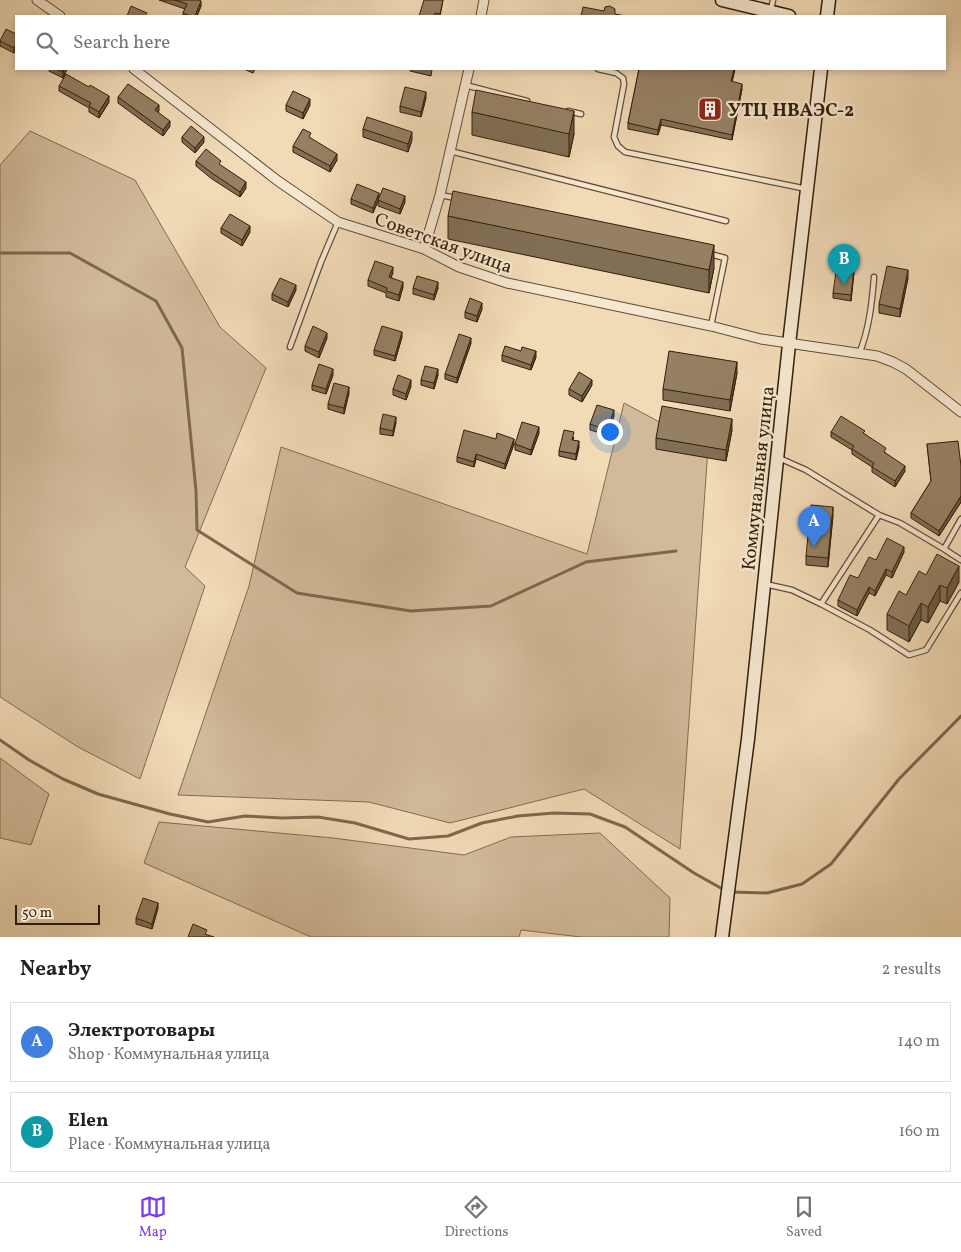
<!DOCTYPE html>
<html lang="en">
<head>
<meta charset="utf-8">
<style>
	:root { --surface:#fff; --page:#f6f6f6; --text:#222; --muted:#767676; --line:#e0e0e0; --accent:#7c3aed }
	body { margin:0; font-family:Vollkorn,serif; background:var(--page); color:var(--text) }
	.scale { position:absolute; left:15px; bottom:12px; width:85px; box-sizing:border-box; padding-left:5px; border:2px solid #321e09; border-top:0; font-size:14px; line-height:18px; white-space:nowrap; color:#321e09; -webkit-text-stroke:4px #f6e7d0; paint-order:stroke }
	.you { position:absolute; left:609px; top:431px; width:18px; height:18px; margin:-12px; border:4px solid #fff; border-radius:50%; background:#1a73e8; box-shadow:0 0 0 8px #1a73e833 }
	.badge { display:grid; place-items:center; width:32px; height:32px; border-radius:50%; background:var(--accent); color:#fff; font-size:16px; font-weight:700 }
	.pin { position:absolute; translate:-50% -41px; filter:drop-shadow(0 1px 2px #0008) }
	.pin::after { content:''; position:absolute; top:26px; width:18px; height:15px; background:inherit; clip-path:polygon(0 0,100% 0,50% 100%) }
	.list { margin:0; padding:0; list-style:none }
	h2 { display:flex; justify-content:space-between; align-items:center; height:65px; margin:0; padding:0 20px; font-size:21px }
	h2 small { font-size:16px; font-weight:400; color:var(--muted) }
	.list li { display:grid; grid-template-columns:32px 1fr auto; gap:15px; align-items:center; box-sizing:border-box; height:80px; margin:0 10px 10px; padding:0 10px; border:1px solid var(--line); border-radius:0px }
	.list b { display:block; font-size:19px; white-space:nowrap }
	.list p { margin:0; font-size:16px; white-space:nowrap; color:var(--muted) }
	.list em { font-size:16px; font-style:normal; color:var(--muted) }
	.icon { flex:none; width:28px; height:28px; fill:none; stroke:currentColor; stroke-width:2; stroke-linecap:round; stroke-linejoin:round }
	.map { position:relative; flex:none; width:961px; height:937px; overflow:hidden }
	.search { position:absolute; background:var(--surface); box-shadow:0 2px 8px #0003; left:15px; right:15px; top:15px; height:55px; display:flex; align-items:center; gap:12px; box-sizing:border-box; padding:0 18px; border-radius:0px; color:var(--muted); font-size:19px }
	.sheet { height:245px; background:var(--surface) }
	nav { display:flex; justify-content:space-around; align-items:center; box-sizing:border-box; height:70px; border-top:1px solid var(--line); background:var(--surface); font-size:14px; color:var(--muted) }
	nav a { display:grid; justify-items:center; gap:2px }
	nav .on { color:var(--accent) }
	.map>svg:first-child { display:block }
	.green { fill:#d1ba99; stroke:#826c51 }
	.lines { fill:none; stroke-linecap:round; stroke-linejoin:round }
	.stream { stroke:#7e684d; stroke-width:3 }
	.lane-casing { stroke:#624d34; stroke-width:7 }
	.street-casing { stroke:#624d34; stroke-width:11 }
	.secondary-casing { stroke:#321e09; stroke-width:15 }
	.lane { stroke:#f6e7d0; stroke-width:4.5 }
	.street { stroke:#f6e7d0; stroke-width:9 }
	.secondary { stroke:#f6e7d0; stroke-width:12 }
	.wall { fill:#806e55; stroke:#321e09 }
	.shaded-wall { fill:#685a45; stroke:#321e09 }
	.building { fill:#958063; stroke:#321e09 }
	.labels { text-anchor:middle; stroke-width:4.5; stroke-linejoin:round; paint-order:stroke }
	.poi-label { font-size:19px; font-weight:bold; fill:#321e09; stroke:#f6e7d0; text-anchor:start }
	.street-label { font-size:19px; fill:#321e09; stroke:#f6e7d0 }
</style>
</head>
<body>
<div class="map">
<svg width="961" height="937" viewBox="0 0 961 937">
	<rect width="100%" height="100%" fill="#f1dab6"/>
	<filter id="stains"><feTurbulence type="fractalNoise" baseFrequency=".004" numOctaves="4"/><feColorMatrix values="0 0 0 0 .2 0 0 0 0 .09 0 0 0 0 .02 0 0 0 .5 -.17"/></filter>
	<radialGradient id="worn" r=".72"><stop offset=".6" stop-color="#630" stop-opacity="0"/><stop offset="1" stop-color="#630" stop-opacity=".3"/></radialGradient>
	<path class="green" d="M30 131 135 180 220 327 266 368 185 567 205 586 140 779 78 747 0 697V165Z
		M624 403 708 448 680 849 584 789 450 823 369 802 178 795 249 586 281 447 587 554Z
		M0 758 49 794 31 845 0 838Z
		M159 822 333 838 464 855 511 837 600 833 670 898 669 937H581L521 930 519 937H311L144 863Z"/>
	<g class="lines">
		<path class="stream" d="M0 253H70L156 301 182 348 196 491 197 530 297 593 411 611 491 606 586 562 676 551
			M0 740 29 760 63 779 98 794 170 814 208 822 245 816 282 818 318 817 355 823 409 839 448 836 482 823 518 816 554 813 590 814 625 827 694 873 726 891
			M732 892 767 893 802 884 831 864 899 779 961 716"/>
		<g class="lane-casing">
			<path id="lane" d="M771 10 773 0
				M598 69 616 73 623 78 624 84 614 137 618 146 625 152 807 189
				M465 85 527 101
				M568 111 581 114
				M450 151 726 221
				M440 195 456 198
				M710 254 725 258 711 326
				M290 347 321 262 338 222
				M859 354C869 330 872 303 874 277
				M779 458 806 470 879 515 900 523 944 549 961 519
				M944 549 961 560
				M765 584 792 590 821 604 870 630 909 655 926 650 961 593
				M821 604 879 515"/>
		</g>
		<g class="street-casing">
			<path id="street" d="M37 0 60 16
				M481 16 484 0
				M134 69 278 181 338 222 424 249 459 267 507 283 711 326 761 339 877 356 893 362 906 369 961 412
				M424 249 440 195 469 69"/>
		</g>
		<g class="secondary-casing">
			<path id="secondary" d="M722 0 789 16
				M827 16 829 0
				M722 937 748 739 789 344 821 69"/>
		</g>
		<use href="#lane" class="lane"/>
		<use href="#street" class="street"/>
		<use href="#secondary" class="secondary"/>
	</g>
	<path class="wall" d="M159 0H199L201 6 197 16H183V13L185 9Z
		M443 0 440 16H419Z
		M16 34 14 53 0 46V41Z
		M49 69H67L63 78 49 71Z
		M244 69H255L253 73Z
		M410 69H432L431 76 410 71Z
		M639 69H735L732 81 742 89 732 140 661 125 658 135 628 129V123Z
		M59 86 109 102 99 118 89 112V108L59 91Z
		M118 97 159 111 158 112 170 126 163 136 118 103Z
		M426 98 421 117 400 112V106Z
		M286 105H310L303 119 286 111Z
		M472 112 574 134 569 157 472 135Z
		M363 129 412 140 408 152 363 137Z
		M182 137 204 142 195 153 182 142Z
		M293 146 337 160 330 172 293 152Z
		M196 161 221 166 246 188 240 197 212 179 196 166Z
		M379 198 405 202 400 214 378 206V201L373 213 351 204V199Z
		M448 216 714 268 709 293 448 239Z
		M221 228 250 232 242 246 221 233Z
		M854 272 851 301 833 298V293Z
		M393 273 391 277 403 287 399 301 386 297V293L368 286V280Z
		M908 278 900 317 879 313V304Z
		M413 288H438L434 300 413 294Z
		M296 290 288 307 272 300V294Z
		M482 309 477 322 465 318V312Z
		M402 337 395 361 374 355V350Z
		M327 338 319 358 305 351V346Z
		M471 343 457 383 445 379V374Z
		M502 355 536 357 531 370 502 361Z
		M737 373 730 411 663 400V389Z
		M333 375 326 394 312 390V385Z
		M438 375 434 389 421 385V380Z
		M592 385 582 402 569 395V389Z
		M411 386 406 400 393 395V389Z
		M349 393 344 414 328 409V404Z
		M614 416 607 435 590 430V424Z
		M396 422 393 436 380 434V428Z
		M732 430 726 461 656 449V438Z
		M831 432 865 434 905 471 895 487 872 472V467L852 454V450L831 437Z
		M539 433 531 455 515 450V444Z
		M574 437 573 440 579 447 576 460 559 456V451Z
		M514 444 505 469 476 459 474 467 457 462V457Z
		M927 444 961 466V502L939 536 911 518V513L931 481Z
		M833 515 828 567 806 565V556Z
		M904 552 892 578 886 575 875 596 869 593 857 616 838 606V600L876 560Z
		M926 575 959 582 947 604 940 601 928 623 921 620 909 642 887 630V614Z
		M158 908 152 929 136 924V918Z"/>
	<path class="shaded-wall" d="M201 1V6L197 16H195Z
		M16 44V50L14 53V48Z
		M64 69H67L63 78V72Z
		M734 69H735L731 87V81Z
		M742 84V89L732 140V135Z
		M426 92V98L421 117V112Z
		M109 96V102L99 118V112Z
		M310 99V105L303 119V113Z
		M159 105V111L155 116V110Z
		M574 111V134L569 157V134Z
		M661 119V125L658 135V130Z
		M170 121V126L163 136V130Z
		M412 132V140L408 152V144Z
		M204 137V142L195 153V148Z
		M337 154V160L330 172V166Z
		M246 182V188L240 197V192Z
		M379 193V198L373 213V208Z
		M405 196V202L400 214V209Z
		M250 226V232L242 246V240Z
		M714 245V268L709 293V270Z
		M393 267V273L389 282V277Z
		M854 267V272L851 301V295Z
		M908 270V278L900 317V309Z
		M403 282V287L399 301V295Z
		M438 282V288L434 300V295Z
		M296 285V290L288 307V302Z
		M482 303V309L477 322V316Z
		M402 332V337L395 361V356Z
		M327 333V338L319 358V352Z
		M471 338V343L457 383V378Z
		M536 351V357L531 370V365Z
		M737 362V373L730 411V400Z
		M333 369V375L326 394V389Z
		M438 369V375L434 389V383Z
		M411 380V386L406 400V394Z
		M592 380V385L582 402V396Z
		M349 387V393L344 414V408Z
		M614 410V416L607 435V430Z
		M396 417V422L393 436V431Z
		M732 419V430L726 461V450Z
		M539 427V433L531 455V450Z
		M514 439V444L505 469V464Z
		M579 441V447L576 460V454Z
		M476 454V459L474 467V462Z
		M905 466V471L895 487V481Z
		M961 496V502L939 536V531Z
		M833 507V515L828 567V558Z
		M904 547V552L892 578V572Z
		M959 566V582L947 604V588Z
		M886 569V575L875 596V591Z
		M940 585V601L928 623V607Z
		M869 587V593L857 616V610Z
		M921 603V620L909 642V626Z
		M158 903V908L152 929V924Z"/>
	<path class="building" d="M175 0H199L201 1 195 16H191L183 13 187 4Z
		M424 0H443L440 14 435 13 434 16H419Z
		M131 6 147 13 145 16H127Z
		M610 6 615 9V14L626 16H581L583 7 604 11 605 7Z
		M6 29 16 34V44L14 48 0 41Z
		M56 69H64L63 72Z
		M639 69H734L731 81 742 84 732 135 661 119 658 130 628 123Z
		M66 74 89 87 90 85 109 96 99 112 89 106 91 103 59 86Z
		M128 84 159 105 155 110 170 121 163 130 118 97Z
		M405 87 426 92 421 112 400 106Z
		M476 90 574 111 569 134 472 112Z
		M293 91 310 99 303 113 286 105Z
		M367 117 412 132 408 144 363 129Z
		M191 126 204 137 195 148 182 137Z
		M303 129 311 133 309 137 337 154 330 166 293 146Z
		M206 149 221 161 219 164 246 182 240 192 212 173 196 161Z
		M357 184 379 193 373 208 351 199Z
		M383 188 405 196 400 209 378 200Z
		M453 191 714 245 709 270 448 216Z
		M230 214 250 226 242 240 221 228Z
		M375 261 393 267 389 277 403 282 399 295 386 291 387 288 368 280Z
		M837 265 854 267 851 295 833 293Z
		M887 266 908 270 900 309 879 304Z
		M417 276 438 282 434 295 413 288Z
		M280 278 296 285 288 302 272 294Z
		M470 298 482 303 477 316 465 312Z
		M313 326 327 333 319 352 305 346Z
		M382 326 402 332 395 356 374 350Z
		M459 334 471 338 457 378 445 374Z
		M505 346 521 351 522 347 536 351 531 365 502 355Z
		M669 351 737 362 730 400 663 389Z
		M319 364 333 369 326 389 312 385Z
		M425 366 438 369 434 383 421 380Z
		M579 372 592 380 582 396 569 389Z
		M398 375 411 380 406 394 393 389Z
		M334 383 349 387 344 408 328 404Z
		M597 405 614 410 607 430 590 424Z
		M662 406 732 419 726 450 656 438Z
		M383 414 396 417 393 431 380 428Z
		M841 416 865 431 863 433 886 448 884 452 905 466 895 481 872 467 874 463 852 449 854 446 831 432Z
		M522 422 539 427 531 450 515 444Z
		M464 430 496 439 497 433 514 439 505 464 476 454 474 462 457 457Z
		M564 430 574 432 572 440 579 441 576 454 559 451Z
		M958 441 961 466V496L939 531 911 513 931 481 927 444Z
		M811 505 833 507 828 558 806 556Z
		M887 538 904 547 892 572 886 569 875 591 869 587 857 610 838 600 850 575 858 578 869 557 876 560Z
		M937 554 959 566 947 588 940 585 928 607 921 603 909 626 887 614 899 591 906 595 919 571 926 575Z
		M143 898 158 903 152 924 136 918Z
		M193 924 207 930 205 934 214 937H188Z"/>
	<defs>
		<g id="building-square" transform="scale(1.25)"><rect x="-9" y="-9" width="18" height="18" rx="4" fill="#8f2418" stroke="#f6e7d0"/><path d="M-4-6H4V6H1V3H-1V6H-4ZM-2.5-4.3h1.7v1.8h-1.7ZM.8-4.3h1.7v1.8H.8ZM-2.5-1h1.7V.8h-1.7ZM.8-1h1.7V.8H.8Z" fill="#fff"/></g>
	</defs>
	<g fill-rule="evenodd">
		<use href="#building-square" x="710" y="109"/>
	</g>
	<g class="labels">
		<g class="poi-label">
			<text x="728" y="116">УТЦ НВАЭС-2</text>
		</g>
		<g class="street-label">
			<text transform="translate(444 242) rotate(20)" y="7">Советская улица</text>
			<text transform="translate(757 478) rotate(-84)" y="7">Коммунальная улица</text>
		</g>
	</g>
	<rect width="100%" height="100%" filter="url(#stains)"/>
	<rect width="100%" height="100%" fill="url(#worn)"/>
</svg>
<div class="scale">50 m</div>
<div class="you"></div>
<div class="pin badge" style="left:814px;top:547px;background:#3f7fe0">A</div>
<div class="pin badge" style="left:844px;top:285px;background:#0f9aa8">B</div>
<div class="search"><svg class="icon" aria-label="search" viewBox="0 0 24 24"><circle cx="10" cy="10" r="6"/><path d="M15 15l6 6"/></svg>Search here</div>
</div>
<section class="sheet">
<h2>Nearby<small>2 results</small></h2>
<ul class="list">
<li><span class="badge" style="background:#3f7fe0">A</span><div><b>Электротовары</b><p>Shop · Коммунальная улица</p></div><em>140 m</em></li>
<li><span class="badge" style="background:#0f9aa8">B</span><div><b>Elen</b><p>Place · Коммунальная улица</p></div><em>160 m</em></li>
</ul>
</section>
<nav>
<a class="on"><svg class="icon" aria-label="map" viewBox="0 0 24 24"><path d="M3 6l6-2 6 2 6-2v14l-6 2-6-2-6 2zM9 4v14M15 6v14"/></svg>Map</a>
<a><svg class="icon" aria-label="directions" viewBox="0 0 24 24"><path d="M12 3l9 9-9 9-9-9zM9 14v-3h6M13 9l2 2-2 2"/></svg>Directions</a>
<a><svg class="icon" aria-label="saved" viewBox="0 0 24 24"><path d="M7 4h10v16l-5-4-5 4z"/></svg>Saved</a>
</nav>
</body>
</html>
